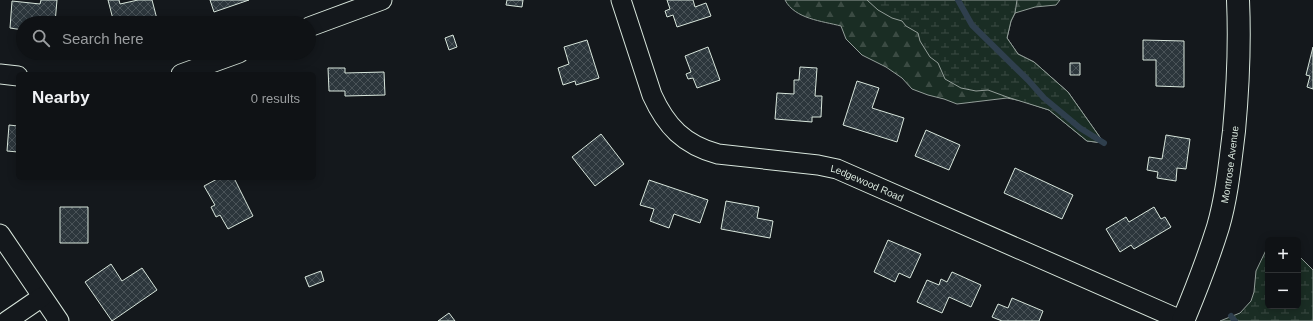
<!DOCTYPE html>
<html lang="en">
<head>
<meta charset="utf-8">
<style>
	:root { --surface:#0f1215; --page:#1d2022; --text:#f1f3f6; --muted:#9b9ea0; --line:#2f3234 }
	body { margin:0; font-family:Helvetica,sans-serif; background:var(--page); color:var(--text) }
	.controls { position:absolute; right:12px; bottom:12px; display:grid; overflow:hidden; border-radius:6px; box-shadow:0 2px 10px #0003 }
	.controls button { width:36px; height:36px; display:grid; place-items:center; padding:0; border:0; border-bottom:1px solid var(--line); background:var(--surface); color:var(--text); font:20px sans-serif }
	.list { margin:0; padding:0; list-style:none }
	h2 { display:flex; justify-content:space-between; align-items:center; height:52px; margin:0; padding:0 16px; font-size:17px }
	h2 small { font-size:13px; font-weight:400; color:var(--muted) }
	.icon { flex:none; width:22px; height:22px; fill:none; stroke:currentColor; stroke-width:2; stroke-linecap:round; stroke-linejoin:round }
	.map { position:relative; flex:none; width:1313px; height:321px; overflow:hidden }
	.search { position:absolute; background:var(--surface); box-shadow:0 2px 10px #0003; left:16px; top:16px; width:300px; height:44px; display:flex; align-items:center; gap:10px; box-sizing:border-box; padding:0 14px; border-radius:22px; color:var(--muted); font-size:15px }
	.panel { position:absolute; background:var(--surface); box-shadow:0 2px 10px #0003; left:16px; top:72px; width:300px; height:108px; border-radius:6px }
	.map>svg:first-child { display:block }
	.forest { fill:url(#forest-firs); stroke:#939e99 }
	.wetland { fill:url(#wetland-marsh); stroke:#939e99 }
	.lines { fill:none; stroke-linecap:round; stroke-linejoin:round }
	.stream { stroke:#2f3f4d; stroke-width:6 }
	.building { fill:url(#building-cross-hatch); stroke:#d8e6dc }
	.minor-casing { stroke:#d8e6dc; stroke-width:21 }
	.secondary-casing { stroke:#d8e6dc; stroke-width:24 }
	.minor { stroke:#14181c; stroke-width:19 }
	.secondary { stroke:#14181c; stroke-width:22 }
	.labels { text-anchor:middle; stroke-width:3; stroke-linejoin:round; paint-order:stroke }
	.street-label { font-size:10px; fill:#d8e6dc; stroke:#14181c }
</style>
</head>
<body>
<div class="map">
<svg width="1313" height="321" viewBox="0 0 1313 321">
	<defs>
		<pattern id="forest-firs" width="22" height="20" patternUnits="userSpaceOnUse"><rect width="22" height="20" fill="#1a2d24"/><path d="M5 1l3.5 6h-7zM16 11l3.5 6h-7z" fill="#3b4b43"/></pattern>
		<pattern id="wetland-marsh" width="20" height="14" patternUnits="userSpaceOnUse"><rect width="20" height="14" fill="#1a2d24"/><path d="M1 5h8M5 5V1M11 12h8M15 12V8" fill="none" stroke="#3b4b43"/></pattern>
		<pattern id="building-cross-hatch" width="8" height="8" patternUnits="userSpaceOnUse"><rect width="8" height="8" fill="#2c363c"/><path d="M0 0l8 8M0 8l8-8" fill="none" stroke="#4a5358"/></pattern>
	</defs>
	<rect width="100%" height="100%" fill="#14181c"/>
	<path class="forest" d="M785 0H1060L1056 5 1035 7 1015 13 1011 21 1007 38 1018 54 1034 62 1068 92 1104 143 1087 141 1049 110 1022 101 1007 98 957 104 944 99 928 95 912 89 902 78 886 67 862 55 846 39 841 26C822 21 795 19 785 0Z"/>
	<path class="wetland" d="M867 0H1017L1015 13 1011 21 1007 38 1018 54 1034 62 1068 92 1104 143 1087 141 1049 110 1007 97 988 90 976 91 961 88 945 79 938 63 930 57 920 41 918 33 906 26 902 21 892 18 878 10Z
		M1268 246V306H1298V255L1313 270V321H1220L1240 313 1251 301 1254 292 1256 271Z"/>
	<g class="lines">
		<path class="stream" d="M958 0 972 25 1028 80 1044 98 1080 128 1104 143
			M1231 316 1235 321"/>
	</g>
	<path class="building" d="M41 0H57L55 23H23V30L10 28 12 1 40 4Z
		M108 0H119L120 4 138 0H152L158 23H114Z
		M210 0H249L214 12Z
		M507 0H523L522 7 506 5Z
		M667 0H693L695 7 706 3 711 16 677 27 673 15 667 17 665 11 670 9Z
		M453 35 457 47 449 50 445 38Z
		M587 40 599 78 576 85 575 81 563 85 558 68 569 64 564 47Z
		M1143 40 1184 41V87L1156 86V60H1143Z
		M708 47 720 80 697 88 693 78 688 79 686 74 691 72 685 56Z
		M1313 47V89L1307 87 1310 76 1306 75Z
		M1070 63H1080V75H1070Z
		M800 67 817 68 815 96H822L821 117H812V122L775 119 777 93 794 94V80H799Z
		M328 68H345V73L384 72 385 95 345 96V91H329Z
		M857 81 879 88 872 108 904 118 897 142 843 125Z
		M9 125 18 126V152L7 151Z
		M926 130 960 145 949 170 915 156Z
		M601 134 624 164 595 186 572 157Z
		M1166 135 1190 139 1186 169 1177 168 1176 181 1157 178 1158 172 1147 170 1149 157 1162 159Z
		M1015 168 1073 195 1062 219 1004 193Z
		M219 178H234L253 216 228 229 220 215 216 217 211 207 215 205 204 186Z
		M649 180 708 200 700 223 674 214 669 228 650 221 654 209 640 205Z
		M726 201 759 207 757 218 773 221 770 238 721 229Z
		M60 207H88V243H60Z
		M1154 207 1161 219 1165 217 1171 227 1134 249 1131 245 1120 252 1106 229 1126 217 1129 222Z
		M888 240 921 254 910 278 899 273 895 282 874 272Z
		M111 264 122 281 142 268 157 290 112 321 85 282Z
		M321 271 324 281 309 287 305 277Z
		M952 272 981 285 971 307 949 297 942 313 917 302 927 280 939 285 941 279 947 282Z
		M1012 298 1043 311 1039 321H1002L992 317 998 304 1008 308Z
		M449 313 455 321H438Z"/>
	<g class="lines">
		<g class="minor-casing">
			<g id="minor">
				<path id="s1" d="M621 0 652 95C666 126 684 145 718 154L818 165 837 169 1183 321"/>
				<path d="M309 27 382 0"/>
				<path d="M0 74 18 76"/>
				<path d="M181 74 239 53"/>
				<path d="M0 234 59 321"/>
				<path d="M7 321 42 297"/>
			</g>
		</g>
		<g class="secondary-casing">
			<g id="secondary">
				<path id="s2" d="M1183 321C1196 290 1208 259 1218 227 1227 196 1230 163 1234 131 1238 87 1240 44 1238 0"/>
			</g>
		</g>
		<use href="#minor" class="minor"/>
		<use href="#secondary" class="secondary"/>
	</g>
	<g class="labels">
		<g class="street-label">
			<text dy="4" stroke="none"><textPath href="#s2" startOffset="164">Montrose Avenue</textPath></text>
			<text dy="4" stroke="none"><textPath href="#s1" startOffset="345">Ledgewood Road</textPath></text>
		</g>
	</g>
</svg>
<div class="controls">
<button>+</button>
<button>−</button>
</div>
<div class="search"><svg class="icon" aria-label="search" viewBox="0 0 24 24"><circle cx="10" cy="10" r="6"/><path d="M15 15l6 6"/></svg>Search here</div>
<section class="panel">
<h2>Nearby<small>0 results</small></h2>
<ul class="list">
</ul>
</section>
</div>
</body>
</html>
